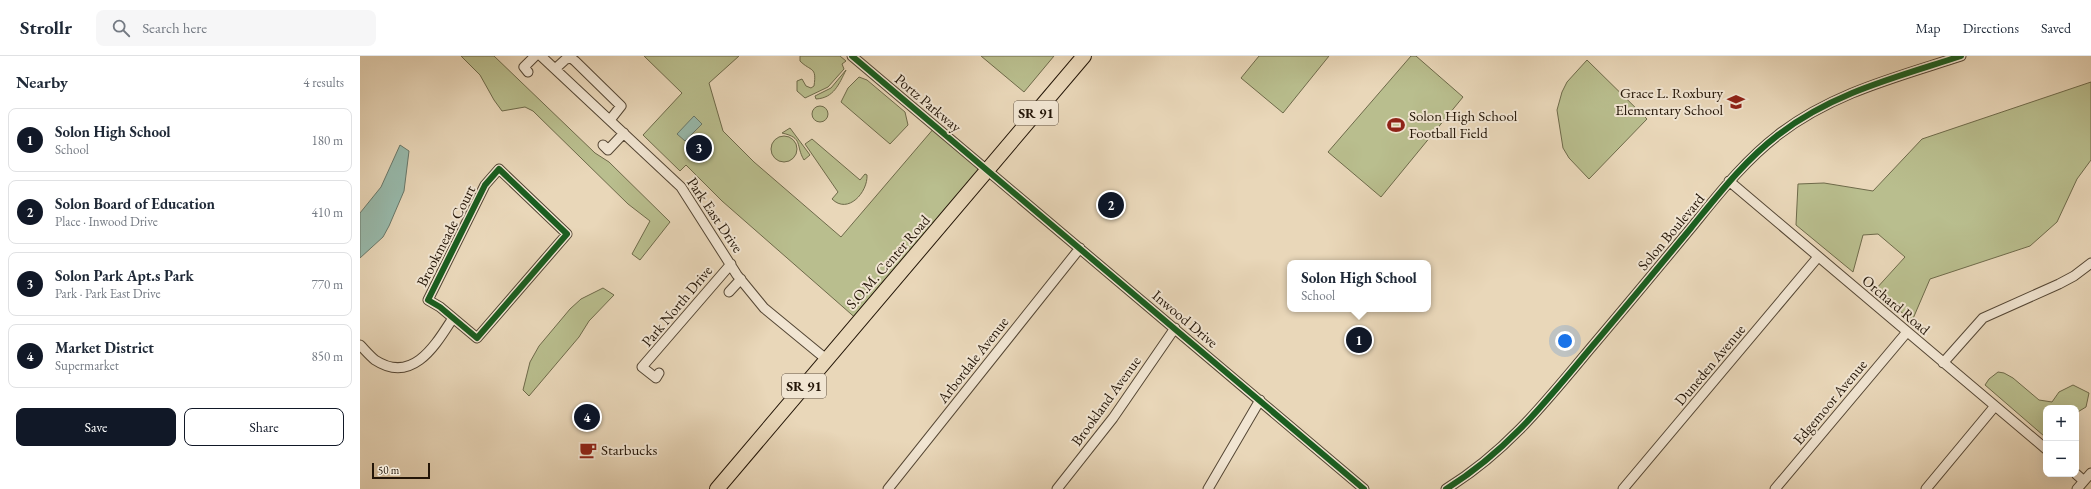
<!DOCTYPE html>
<html lang="en">
<head>
<meta charset="utf-8">
<style>
	:root { --surface:#fff; --page:#f6f6f7; --text:#1f2937; --muted:#747a83; --line:#e0e1e3; --accent:#111827 }
	body { margin:0; font-family:"EB Garamond",serif; background:var(--page); color:var(--text) }
	.controls { position:absolute; right:12px; bottom:12px; display:grid; overflow:hidden; border-radius:8px; box-shadow:0 4px 16px #0002 }
	.controls button { width:36px; height:36px; display:grid; place-items:center; padding:0; border:0; border-bottom:1px solid var(--line); background:var(--surface); color:var(--text); font:20px sans-serif }
	.scale { position:absolute; left:12px; bottom:10px; width:58px; box-sizing:border-box; padding-left:4px; border:2px solid #231507; border-top:0; font-size:11px; line-height:14px; white-space:nowrap; color:#231507; -webkit-text-stroke:3px #f1e5d2; paint-order:stroke }
	.you { position:absolute; left:1205px; top:285px; width:14px; height:14px; margin:-10px; border:3px solid #fff; border-radius:50%; background:#1a73e8; box-shadow:0 0 0 6px #1a73e833 }
	.badge { display:grid; place-items:center; width:26px; height:26px; border-radius:50%; background:var(--accent); color:#fff; font-size:13px; font-weight:700 }
	.pin { position:absolute; translate:-50% -50%; border:2px solid #fff; box-shadow:0 1px 4px #0006 }
	.popup { position:absolute; left:927px; top:204px; width:144px; height:52px; box-sizing:border-box; display:grid; place-content:center; border-radius:8px; background:var(--surface); filter:drop-shadow(0 1px 3px #0005); font-size:13px; white-space:nowrap; color:var(--muted) }
	.popup b { font-size:15px; color:var(--text) }
	.popup::after { content:''; position:absolute; left:50%; top:100%; margin-left:-8px; border:8px solid transparent; border-top-color:var(--surface) }
	.list { margin:0; padding:0; list-style:none }
	h2 { display:flex; justify-content:space-between; align-items:center; height:52px; margin:0; padding:0 16px; font-size:17px }
	h2 small { font-size:13px; font-weight:400; color:var(--muted) }
	.list li { display:grid; grid-template-columns:26px 1fr auto; gap:12px; align-items:center; box-sizing:border-box; height:64px; margin:0 8px 8px; padding:0 8px; border:1px solid var(--line); border-radius:8px }
	.list b { display:block; font-size:15px; white-space:nowrap }
	.list p { margin:0; font-size:13px; white-space:nowrap; color:var(--muted) }
	.list em { font-size:13px; font-style:normal; color:var(--muted) }
	.actions { display:flex; gap:8px; padding:12px 16px }
	.actions a { flex:1; padding:9px 0; border:1px solid var(--accent); border-radius:8px; text-align:center; font-size:14px; color:var(--accent) }
	.actions .main { background:var(--accent); color:#fff }
	.icon { flex:none; width:22px; height:22px; fill:none; stroke:currentColor; stroke-width:2; stroke-linecap:round; stroke-linejoin:round }
	.map { position:relative; flex:none; width:1731px; height:433px; overflow:hidden }
	header { display:flex; align-items:center; gap:24px; box-sizing:border-box; height:56px; padding:0 20px; background:var(--surface); border-bottom:1px solid var(--line) }
	header strong { font-size:19px }
	nav { display:flex; gap:22px; margin-inline-start:auto; font-size:14px }
	.search { width:280px; height:36px; background:var(--page); display:flex; align-items:center; gap:10px; box-sizing:border-box; padding:0 14px; border-radius:8px; color:var(--muted); font-size:15px }
	main { display:flex }
	aside { flex:1; background:var(--surface) }
	.map>svg:first-child { display:block }
	.green { fill:#b9be8e; stroke:#6e6a4a }
	.water { fill:#98baac; stroke:#69786a }
	.lines { fill:none; stroke-linecap:round; stroke-linejoin:round }
	.minor-casing { stroke:#544634; stroke-width:11 }
	.primary-casing { stroke:#231507; stroke-width:16 }
	.minor { stroke:#f1e5d2; stroke-width:9 }
	.primary { stroke:#e9d7b9; stroke-width:14 }
	.cycleway-casing { stroke:#f1e5d2; stroke-width:8 }
	.cycleway { stroke:#1b5e20; stroke-width:6 }
	.labels { text-anchor:middle; stroke-width:4; stroke-linejoin:round; paint-order:stroke }
	.shield { fill:#f1e5d2; stroke:#615344; stroke-width:1 }
	.shield-label { font-size:14px; font-weight:bold; fill:#231507 }
	.poi-label { font-size:15px; fill:#231507; stroke:#f1e5d2; text-anchor:start }
	.street-label { font-size:15px; fill:#231507; stroke:#f1e5d2 }
</style>
</head>
<body>
<header>
<strong>Strollr</strong>
<div class="search"><svg class="icon" aria-label="search" viewBox="0 0 24 24"><circle cx="10" cy="10" r="6"/><path d="M15 15l6 6"/></svg>Search here</div>
<nav><a>Map</a><a>Directions</a><a>Saved</a></nav>
</header>
<main>
<aside>
<h2>Nearby<small>4 results</small></h2>
<ul class="list">
<li><span class="badge">1</span><div><b>Solon High School</b><p>School</p></div><em>180 m</em></li>
<li><span class="badge">2</span><div><b>Solon Board of Education</b><p>Place · Inwood Drive</p></div><em>410 m</em></li>
<li><span class="badge">3</span><div><b>Solon Park Apt.s Park</b><p>Park · Park East Drive</p></div><em>770 m</em></li>
<li><span class="badge">4</span><div><b>Market District</b><p>Supermarket</p></div><em>850 m</em></li>
</ul>
<div class="actions"><a class="main">Save</a><a>Share</a></div>
</aside>
<div class="map">
<svg width="1731" height="433" viewBox="0 0 1731 433">
	<rect width="100%" height="100%" fill="#e9d7b9"/>
	<filter id="stains"><feTurbulence type="fractalNoise" baseFrequency=".005" numOctaves="4"/><feColorMatrix values="0 0 0 0 .2 0 0 0 0 .09 0 0 0 0 .02 0 0 0 .5 -.17"/></filter>
	<radialGradient id="worn" r=".72"><stop offset=".6" stop-color="#630" stop-opacity="0"/><stop offset="1" stop-color="#630" stop-opacity=".3"/></radialGradient>
	<path class="green" d="M101 0H134L235 97 249 106 310 166 280 204 272 198 290 165 268 148 173 55 165 51 142 55 134 44 120 19Z
		M284 0H379L349 27 363 75 394 106 481 181 575 71 628 115 499 265 362 145 326 109 320 115 283 79 322 37Z
		M440 0H480L486 5 482 8 484 13 468 31 445 42 437 35V25L442 23 446 30 451 32 454 30C457 10 451 16 440 5Z
		M621 0H694L664 36Z
		M899 0H969L923 57 881 22Z
		M1051 0H1056L1103 41 1021 141 968 96Z
		M1227 4 1287 63 1229 123 1209 102 1203 92 1197 54 1202 36 1207 26Z
		M486 14C479 28 474 42 456 43L455 40 471 32Z
		M499 21 507 24 545 56 548 69 530 88 481 46 488 32Z
		M1731 26V104L1717 123 1697 166 1670 190 1570 223 1552 265 1515 234 1545 201 1518 178 1503 179 1493 216 1436 169 1438 128 1464 127 1513 135 1562 83Z
		M452 58a8 8 0 1 1 16 0a8 8 0 1 1-16 0Z
		M430 72 450 99 444 104C435 89 444 82 422 77Z
		M411 93a13 13 0 1 1 26 0a13 13 0 1 1-26 0Z
		M452 83 500 124 505 118 507 119C508 136 488 159 472 143L478 136 445 88Z
		M243 232 254 239 229 265 219 281 169 340 163 334 170 306 179 290 210 253 221 243Z
		M1638 316 1644 317 1653 322 1679 344 1692 346 1699 336 1713 329 1729 337 1726 351 1716 357V352H1686V379L1684 380 1625 329 1629 323Z"/>
	<path class="water" d="M334 60 342 68 325 85 317 78Z
		M40 89 49 95 44 135 29 170 23 181 0 202V157L21 131Z"/>
	<g class="lines">
		<g class="minor-casing">
			<path id="minor" d="M181 0 321 131 377 219 404 252 466 303
				M492 0 1004 433
				M195 13 206 3 211 2 215 5 261 50 250 64
				M168 16 164 11 175 0
				M243 89 248 94 264 77
				M139 113 207 178 117 282 80 251 68 244 125 129Z
				M1369 125 1686 393
				M369 236 381 223
				M0 289C5 294 10 300 15 304 53 329 76 288 93 262
				M1583 307 1623 262 1699 228 1714 220 1731 207
				M299 317 296 322 282 311 371 208
				M1716 418 1724 425
				M528 433 720 192
				M697 433 753 362 815 272
				M848 433 900 344
				M1086 433C1145 397 1185 347 1229 294 1263 254 1297 213 1331 172 1358 139 1384 105 1418 79 1472 37 1537 21 1601 0
				M1263 433 1458 201
				M1415 433 1547 276
				M1566 433 1635 350
				M1717 433 1731 417"/>
		</g>
		<g class="primary-casing">
			<path id="primary" d="M357 433 724 0"/>
		</g>
		<use href="#minor" class="minor"/>
		<use href="#primary" class="primary"/>
		<g class="cycleway-casing">
			<path id="cycleway" d="M492 0 1004 433
				M139 113 207 178 117 282 80 251 68 244 125 129Z
				M1086 433C1145 397 1185 347 1229 294 1263 254 1297 213 1331 172 1358 139 1384 105 1418 79 1472 37 1537 21 1601 0"/>
		</g>
		<use href="#cycleway" class="cycleway"/>
	</g>
	<defs>
		<g id="school-bare" transform="scale(1.38)"><path d="M0-5L7-2L0 1L-7-2ZM-4 1L0 2.5L4 1V4Q0 6-4 4Z" fill="#8f2418" stroke="#f1e5d2" stroke-width="2.5" paint-order="stroke"/></g>
		<g id="stadium-bare" transform="scale(1.38)"><path d="M0-5a6.5 5 0 1 0 0 10a6.5 5 0 1 0 0-10ZM-3.5-1.8h7v3.6h-7Z" fill="#8f2418" stroke="#f1e5d2" stroke-width="2.5" paint-order="stroke"/></g>
		<g id="cafe-bare" transform="scale(1.38)"><path d="M-5.5-4.5H6V0H3Q3 3.5 0 3.5H-2.5Q-5.5 3.5-5.5 0ZM3-3.2v2h1.7v-2ZM-6 4.5H4V6H-6Z" fill="#8f2418" stroke="#f1e5d2" stroke-width="2.5" paint-order="stroke"/></g>
	</defs>
	<g fill-rule="evenodd">
		<use href="#school-bare" x="1376" y="46"/>
		<use href="#stadium-bare" x="1036" y="69"/>
		<use href="#cafe-bare" x="228" y="394"/>
	</g>
	<g class="labels">
		<g class="shield">
			<rect x="654" y="45" width="44" height="24" rx="3"/>
			<rect x="422" y="318" width="44" height="24" rx="3"/>
		</g>
		<g class="shield-label">
			<text x="676" y="62">SR 91</text>
			<text x="444" y="335">SR 91</text>
		</g>
		<g class="poi-label">
			<text x="1363" y="42" text-anchor="end">Grace L. Roxbury<tspan x="1363" dy="17">Elementary School</tspan></text>
			<text x="1049" y="65">Solon High School<tspan x="1049" dy="17">Football Field</tspan></text>
			<text x="241" y="399">Starbucks</text>
		</g>
		<g class="street-label">
			<text transform="translate(568 47) rotate(40)" y="5">Portz Parkway</text>
			<text transform="translate(355 159) rotate(56)" y="5">Park East Drive</text>
			<text transform="translate(1311 176) rotate(-50)" y="5">Solon Boulevard</text>
			<text transform="translate(86 180) rotate(-63)" y="5">Brookmeade Court</text>
			<text transform="translate(528 206) rotate(-49)" y="5">S.O.M. Center Road</text>
			<text transform="translate(1536 249) rotate(40)" y="5">Orchard Road</text>
			<text transform="translate(317 250) rotate(-50)" y="5">Park North Drive</text>
			<text transform="translate(825 263) rotate(40)" y="5">Inwood Drive</text>
			<text transform="translate(613 304) rotate(-52)" y="5">Arbordale Avenue</text>
			<text transform="translate(1350 309) rotate(-50)" y="5">Duneden Avenue</text>
			<text transform="translate(746 345) rotate(-54)" y="5">Brookland Avenue</text>
			<text transform="translate(1470 346) rotate(-50)" y="5">Edgemoor Avenue</text>
		</g>
	</g>
	<rect width="100%" height="100%" filter="url(#stains)"/>
	<rect width="100%" height="100%" fill="url(#worn)"/>
</svg>
<div class="controls">
<button>+</button>
<button>−</button>
</div>
<div class="scale">50 m</div>
<div class="you"></div>
<div class="pin badge" style="left:999px;top:284px">1</div>
<div class="popup"><b>Solon High School</b>School</div>
<div class="pin badge" style="left:751px;top:149px">2</div>
<div class="pin badge" style="left:339px;top:92px">3</div>
<div class="pin badge" style="left:227px;top:361px">4</div>
</div>
</main>
</body>
</html>
